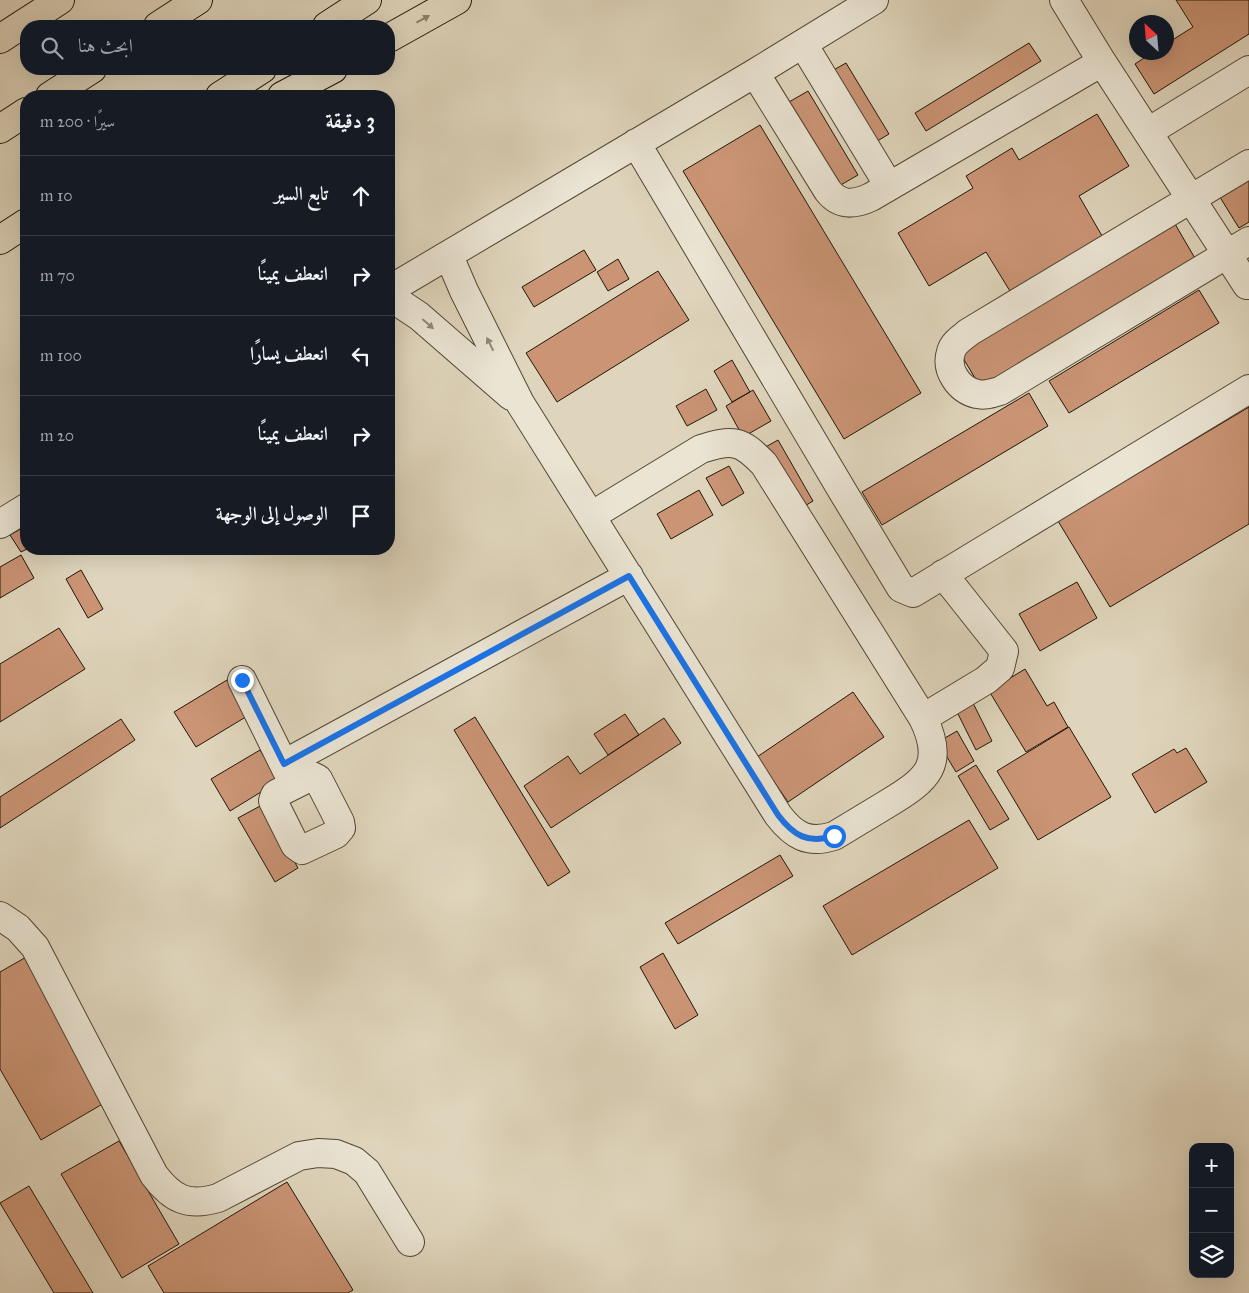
<!DOCTYPE html>
<html lang="ar">
<head>
<meta charset="utf-8">
<style>
	:root { --surface:#171b24; --page:#242831; --text:#f1f3f6; --muted:#9ea1a6; --line:#363941 }
	body { margin:0; font-family:"IM FELL Great Primer",Amiri,serif; background:var(--page); color:var(--text); direction:rtl }
	.controls { position:absolute; right:15px; bottom:15px; display:grid; overflow:hidden; border-radius:10px; box-shadow:0 5px 20px #0002 }
	.controls button { width:45px; height:45px; display:grid; place-items:center; padding:0; border:0; border-bottom:1px solid var(--line); background:var(--surface); color:var(--text); font:25px sans-serif }
	.compass { position:absolute; left:1129px; top:15px; width:45px; height:45px; border-radius:50%; background:var(--surface); box-shadow:0 5px 20px #0002; rotate:334deg }
	.stop { position:absolute; width:15px; height:15px; margin:-11px; border:4px solid #1a73e8; border-radius:50%; background:#fff }
	.stop.end { background:#1a73e8; border-color:#fff; box-shadow:0 1px 5px #0008 }
	.list { margin:0; padding:0; list-style:none }
	h2 { display:flex; justify-content:space-between; align-items:center; height:65px; margin:0; padding:0 20px; font-size:21px }
	h2 small { font-size:16px; font-weight:400; color:var(--muted) }
	.list li { display:grid; grid-template-columns:32px 1fr auto; gap:15px; align-items:center; box-sizing:border-box; height:80px; padding:0 20px; border-top:1px solid var(--line) }
	.list b { display:block; font-size:19px; white-space:nowrap }
	.list em { font-size:16px; font-style:normal; color:var(--muted) }
	.icon { flex:none; width:28px; height:28px; fill:none; stroke:currentColor; stroke-width:2; stroke-linecap:round; stroke-linejoin:round }
	.map { position:relative; flex:none; width:1249px; height:1293px; overflow:hidden; direction:ltr }
	.search { position:absolute; background:var(--surface); box-shadow:0 5px 20px #0002; left:20px; top:20px; width:375px; height:55px; display:flex; align-items:center; gap:12px; box-sizing:border-box; padding:0 18px; border-radius:20px; color:var(--muted); font-size:19px }
	.panel { position:absolute; background:var(--surface); box-shadow:0 5px 20px #0002; left:20px; top:90px; width:375px; height:465px; border-radius:20px; direction:rtl }
	.map>svg:first-child { display:block }
	.building { fill:#ca9475; stroke:#221607 }
	.lines { fill:none; stroke-linecap:round; stroke-linejoin:round }
	.minor-casing { stroke:#514634; stroke-width:30 }
	.highway-casing { stroke:#221607; stroke-width:30 }
	.minor { stroke:#eae4d3; stroke-width:28 }
	.highway { stroke:#dfd5bc; stroke-width:28 }
	.oneway { fill:#8a7f6b }
	.oneway2 { fill:#908777 }
	.route { stroke:#1a73e8; stroke-width:6 }
</style>
</head>
<body>
<div class="map">
<svg width="1249" height="1293" viewBox="0 0 1249 1293">
	<rect width="100%" height="100%" fill="#dfd5bc"/>
	<filter id="stains"><feTurbulence type="fractalNoise" baseFrequency=".004" numOctaves="4"/><feColorMatrix values="0 0 0 0 .2 0 0 0 0 .09 0 0 0 0 .02 0 0 0 .5 -.17"/></filter>
	<radialGradient id="worn" r=".72"><stop offset=".6" stop-color="#630" stop-opacity="0"/><stop offset="1" stop-color="#630" stop-opacity=".3"/></radialGradient>
	<path class="building" d="M1176 0H1249V34L1154 94 1135 64 1153 52H1166V44L1193 27Z
		M1029 43 1041 61 926 131 915 113Z
		M846 63 889 134 874 143 830 72Z
		M808 91 858 175 839 186 789 102Z
		M1097 114 1129 166 1079 196 1105 241 1013 296 986 252 929 286 898 233 973 188 966 176 1012 148 1019 160Z
		M760 125 921 393 844 439 683 171Z
		M1249 175V222L1239 228 1218 194Z
		M1175 224 1196 260 981 388 960 353Z
		M584 250 596 270 534 307 522 287Z
		M618 259 629 279 608 291 597 272Z
		M658 271 689 320 557 402 526 353Z
		M1199 290 1219 323 1069 413 1049 381Z
		M732 360 750 392 732 402 714 371Z
		M706 389 717 410 687 426 676 406Z
		M753 390 771 421 743 437 726 406Z
		M1029 393 1048 426 882 525 862 492Z
		M1249 407V524L1110 607 1058 521Z
		M778 440 813 501 798 510 762 449Z
		M729 466 744 493 722 506 706 478Z
		M699 490 713 515 671 539 657 514Z
		M26 526 27 549 21 552 10 535Z
		M21 555 34 578 0 598V567Z
		M81 570 103 609 88 618 66 579Z
		M1077 582 1097 618 1040 651 1019 614Z
		M59 628 85 669 0 722V664Z
		M1025 669 1047 706 1054 702 1068 727 1026 752 989 691Z
		M227 680 249 715 196 747 174 712Z
		M853 692 884 737 788 802 757 757Z
		M971 699 992 741 976 750 955 708Z
		M625 714 639 735 608 755 594 734Z
		M475 717 570 872 548 886 454 730Z
		M664 718 681 743 551 828 524 786 568 756 580 774Z
		M121 719 135 740 0 828V797Z
		M1069 727 1111 797 1038 840 997 771Z
		M957 731 974 761 956 772 938 742Z
		M1186 748 1207 782 1155 813 1132 774 1174 749 1177 753Z
		M260 750 279 781 230 811 211 779Z
		M976 765 1009 819 990 830 958 776Z
		M262 805 298 868 275 882 238 818Z
		M969 820 998 868 852 955 823 906Z
		M780 855 793 876 678 944 665 923Z
		M663 953 698 1015 675 1029 640 967Z
		M28 956 111 1099 41 1140 0 1069V972Z
		M119 1141 179 1244 122 1278 61 1174Z
		M287 1182 353 1290 348 1293H164L148 1266Z
		M29 1186 93 1293H54L0 1203Z"/>
	<g class="lines">
		<g class="minor-casing">
			<path id="minor" d="M1064 0 1102 62 1247 285
				M803 44 889 186
				M755 73 828 191C840 206 854 205 871 197L1102 62
				M1148 132 1249 70
				M636 143 843 492 901 588 913 593 1249 389
				M1249 164 969 332C962 338 953 343 951 352 945 370 959 390 977 394 985 396 992 393 1000 391L1249 241
				M449 256 464 291 520 403 778 815C794 836 808 844 834 836 852 825 869 815 887 804 927 780 946 765 923 718L764 464C741 440 733 439 701 449L591 516
				M389 290 755 73 874 0
				M389 296 419 316 511 396
				M0 524 26 508
				M242 680 291 779
				M923 718 986 680 1000 668 1004 651 943 574
				M284 764 629 576
				M312 776 318 779 340 822 341 828 336 834 302 850 295 845 273 801 275 795 278 793Z
				M0 916 18 928 35 947 154 1175C172 1199 188 1207 218 1198L299 1156 318 1153 336 1154 354 1161 367 1172 410 1242"/>
		</g>
		<g class="highway-casing">
			<path id="highway" d="M158 26 198 0
				M327 26 367 0
				M389 38 457 0
				M0 39 60 0
				M50 96 92 69
				M220 96 262 69
				M282 96 333 69
				M0 129 26 112
				M0 240 26 223"/>
		</g>
		<use href="#minor" class="minor"/>
		<use href="#highway" class="highway"/>
	</g>
	<defs><path id="oneway-solid" d="M-6-.8H1V-3.2L6.5 0L1 3.2V.8H-6Z" transform="scale(1.25)"/></defs>
	<use class="oneway" href="#oneway-solid" transform="translate(423 19) rotate(-29)"/>
	<g class="oneway2">
		<use href="#oneway-solid" transform="translate(428 324) rotate(41)"/>
		<use href="#oneway-solid" transform="translate(490 344) rotate(-116)"/>
	</g>
	<g class="lines">
		<path class="route" d="M242 680 284 764 629 576 778 815C794 836 808 844 834 836"/>
	</g>
	<rect width="100%" height="100%" filter="url(#stains)"/>
	<rect width="100%" height="100%" fill="url(#worn)"/>
</svg>
<div class="controls">
<button>+</button>
<button>−</button>
<button><svg class="icon" aria-label="layers" viewBox="0 0 24 24"><path d="M12 4l9 5-9 5-9-5zM3 14l9 5 9-5"/></svg></button>
</div>
<svg class="compass" viewBox="-18 -18 36 36"><path d="M0-13l5 13h-10z" fill="#e53935"/><path d="M0 13l5-13h-10z" fill="#9ea1a6"/></svg>
<div class="stop" style="left:834px;top:836px"></div>
<div class="stop end" style="left:242px;top:680px"></div>
<div class="search"><svg class="icon" aria-label="search" viewBox="0 0 24 24"><circle cx="10" cy="10" r="6"/><path d="M15 15l6 6"/></svg>ابحث هنا</div>
<section class="panel">
<h2>3 دقيقة<small>سيرًا · 200 m</small></h2>
<ul class="list">
<li><svg class="icon" aria-label="ahead" viewBox="0 0 24 24"><path d="M12 20V5M6 11l6-6 6 6"/></svg><div><b>تابع السير</b></div><em>10 m</em></li>
<li><svg class="icon" aria-label="right" viewBox="0 0 24 24"><path d="M7 20v-9h11M14 6l5 5-5 5"/></svg><div><b>انعطف يمينًا</b></div><em>70 m</em></li>
<li><svg class="icon" aria-label="left" viewBox="0 0 24 24"><path d="M17 20v-9H6M10 6l-5 5 5 5"/></svg><div><b>انعطف يسارًا</b></div><em>100 m</em></li>
<li><svg class="icon" aria-label="right" viewBox="0 0 24 24"><path d="M7 20v-9h11M14 6l5 5-5 5"/></svg><div><b>انعطف يمينًا</b></div><em>20 m</em></li>
<li><svg class="icon" aria-label="arrive" viewBox="0 0 24 24"><path d="M6 21V4h12l-3 4 3 4H6"/></svg><div><b>الوصول إلى الوجهة</b></div></li>
</ul>
</section>
</div>
</body>
</html>
